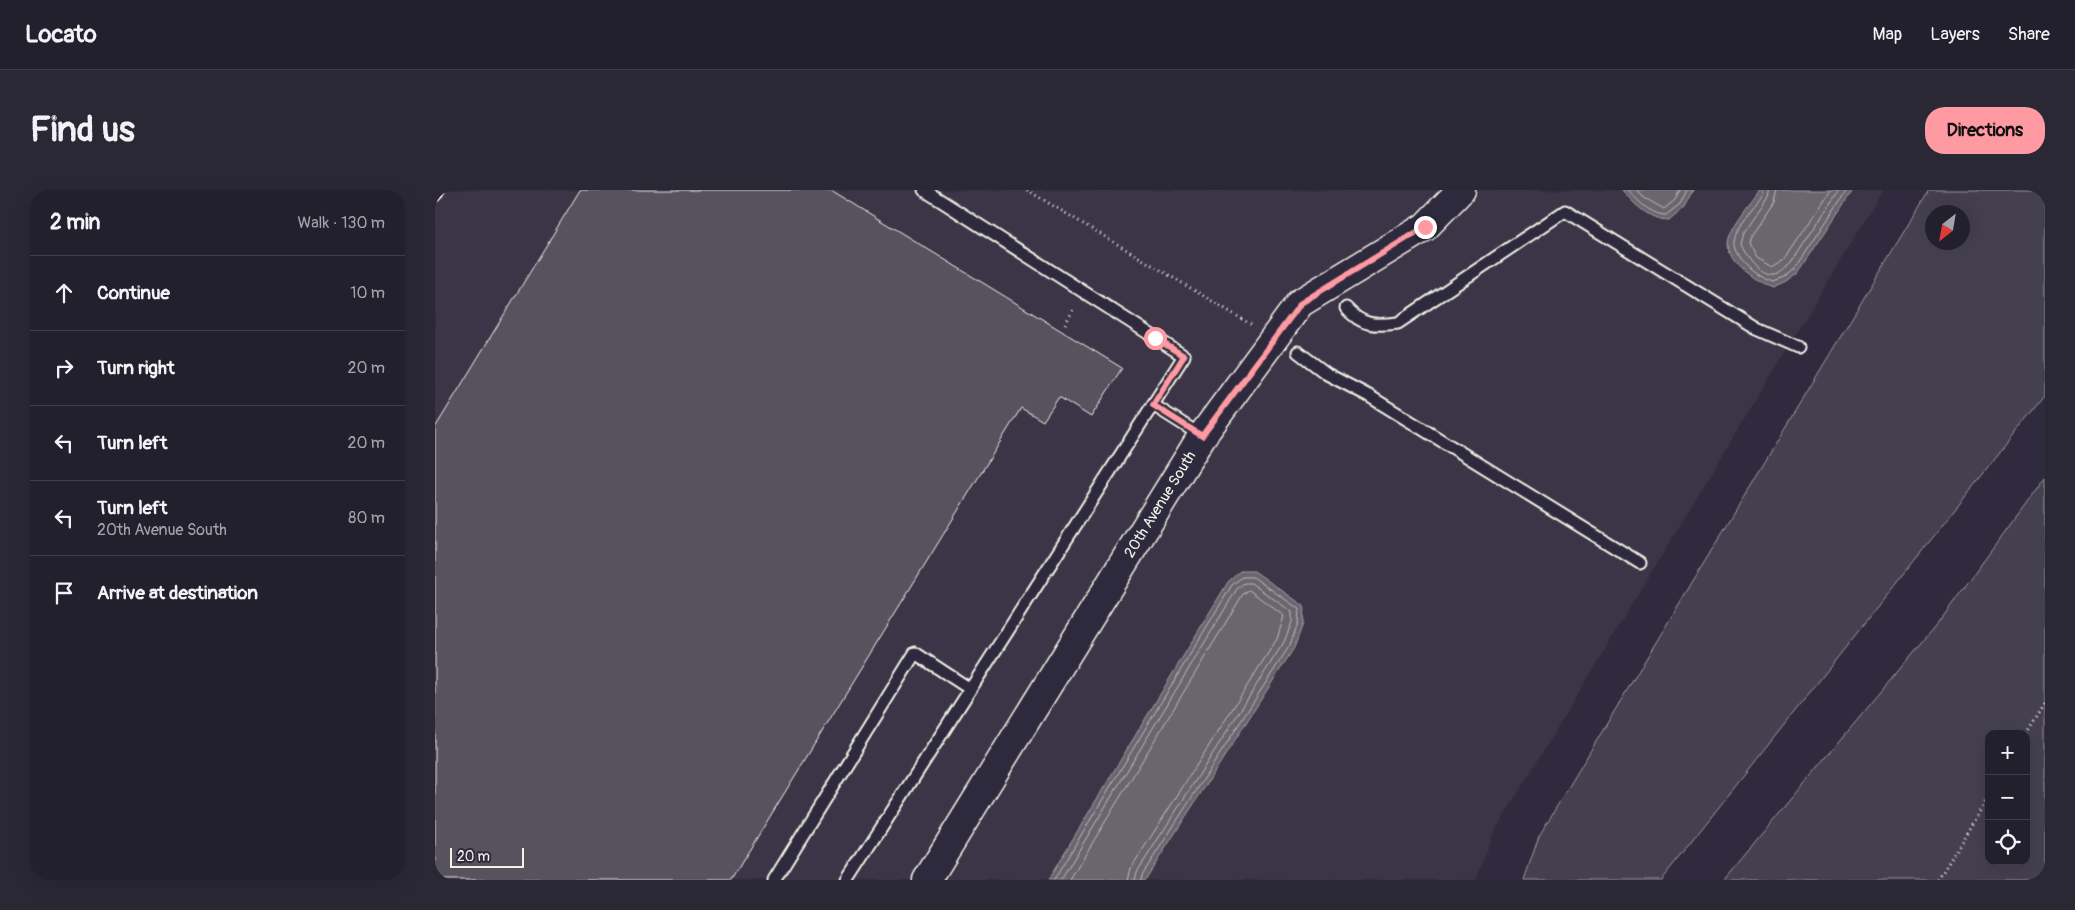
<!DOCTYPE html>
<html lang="en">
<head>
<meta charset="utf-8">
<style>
	:root { --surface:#23202e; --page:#2b2836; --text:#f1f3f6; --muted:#a3a3aa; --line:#403e4a; --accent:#ff9aa2 }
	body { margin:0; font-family:Pangolin,sans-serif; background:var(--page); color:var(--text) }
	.controls { position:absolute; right:15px; bottom:15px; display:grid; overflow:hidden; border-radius:10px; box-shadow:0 5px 20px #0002 }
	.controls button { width:45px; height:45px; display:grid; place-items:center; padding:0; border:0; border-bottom:1px solid var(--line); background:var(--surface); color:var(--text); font:25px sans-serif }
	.compass { position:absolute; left:1490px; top:15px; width:45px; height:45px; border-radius:50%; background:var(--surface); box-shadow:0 5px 20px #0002; rotate:211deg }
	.scale { position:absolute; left:15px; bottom:12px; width:74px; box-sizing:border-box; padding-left:5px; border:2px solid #f4f1e8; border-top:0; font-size:14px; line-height:18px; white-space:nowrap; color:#f4f1e8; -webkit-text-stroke:4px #2f2a3d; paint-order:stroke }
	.stop { position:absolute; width:15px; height:15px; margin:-11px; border:4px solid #ff9aa2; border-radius:50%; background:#fff }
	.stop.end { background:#ff9aa2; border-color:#fff; box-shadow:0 1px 5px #0008 }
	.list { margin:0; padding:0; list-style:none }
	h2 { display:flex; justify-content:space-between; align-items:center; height:65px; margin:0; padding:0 20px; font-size:21px }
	h2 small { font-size:16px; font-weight:400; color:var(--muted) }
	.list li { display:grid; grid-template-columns:32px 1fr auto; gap:15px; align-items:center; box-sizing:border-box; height:75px; padding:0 20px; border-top:1px solid var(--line) }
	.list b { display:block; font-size:19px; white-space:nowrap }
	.list p { margin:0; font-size:16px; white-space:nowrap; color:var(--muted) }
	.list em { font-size:16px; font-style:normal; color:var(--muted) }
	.icon { flex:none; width:28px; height:28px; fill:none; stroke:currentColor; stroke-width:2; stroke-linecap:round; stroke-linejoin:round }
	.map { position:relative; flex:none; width:1610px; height:690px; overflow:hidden; border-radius:20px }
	header { display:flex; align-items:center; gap:30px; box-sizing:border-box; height:70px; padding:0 25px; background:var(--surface); border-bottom:1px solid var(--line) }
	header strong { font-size:24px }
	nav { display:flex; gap:28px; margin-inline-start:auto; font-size:18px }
	.intro { display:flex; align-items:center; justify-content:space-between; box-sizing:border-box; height:120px; padding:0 30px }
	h1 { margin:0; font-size:35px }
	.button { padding:12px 22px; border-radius:20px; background:var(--accent); color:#111; font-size:18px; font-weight:700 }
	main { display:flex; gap:30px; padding:0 30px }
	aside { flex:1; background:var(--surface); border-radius:20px; box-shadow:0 5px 20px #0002 }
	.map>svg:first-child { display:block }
	.built { fill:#3b3647 }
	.green { fill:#454050; stroke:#9c989c; fill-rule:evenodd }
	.water { fill:#6a6670; stroke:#a19ea0 }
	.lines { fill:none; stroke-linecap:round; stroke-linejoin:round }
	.shore { stroke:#bdb9b8; stroke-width:1 }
	.building { fill:#56525f; stroke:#f4f1e8 }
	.lane-casing { stroke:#f4f1e8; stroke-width:15 }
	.secondary-casing { stroke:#f4f1e8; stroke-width:31 }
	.path { stroke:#f4f1e8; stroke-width:3; stroke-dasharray:1 4; stroke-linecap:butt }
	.lane { stroke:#2f2a3d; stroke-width:11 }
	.secondary { stroke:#2f2a3d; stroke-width:28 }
	.route { stroke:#ff9aa2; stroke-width:6 }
	.labels { text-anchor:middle; stroke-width:4.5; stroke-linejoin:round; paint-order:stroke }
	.street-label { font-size:15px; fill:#f4f1e8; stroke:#2f2a3d }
</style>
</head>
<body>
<header>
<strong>Locato</strong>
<nav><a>Map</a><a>Layers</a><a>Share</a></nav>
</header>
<div class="intro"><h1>Find us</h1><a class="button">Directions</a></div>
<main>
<aside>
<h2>2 min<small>Walk · 130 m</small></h2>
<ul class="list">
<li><svg class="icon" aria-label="ahead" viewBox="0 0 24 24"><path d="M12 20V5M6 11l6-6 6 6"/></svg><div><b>Continue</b></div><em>10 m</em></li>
<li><svg class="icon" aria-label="right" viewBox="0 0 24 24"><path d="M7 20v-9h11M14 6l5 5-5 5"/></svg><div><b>Turn right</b></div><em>20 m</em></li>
<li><svg class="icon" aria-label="left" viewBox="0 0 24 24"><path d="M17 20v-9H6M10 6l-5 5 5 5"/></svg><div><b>Turn left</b></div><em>20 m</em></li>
<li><svg class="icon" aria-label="left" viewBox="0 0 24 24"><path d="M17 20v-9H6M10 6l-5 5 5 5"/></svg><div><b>Turn left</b><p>20th Avenue South</p></div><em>80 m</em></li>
<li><svg class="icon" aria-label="arrive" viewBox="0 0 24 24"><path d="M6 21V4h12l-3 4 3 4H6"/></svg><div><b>Arrive at destination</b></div></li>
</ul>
</aside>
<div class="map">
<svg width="1610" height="690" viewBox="0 0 1610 690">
	<rect width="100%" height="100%" fill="#2f2a3d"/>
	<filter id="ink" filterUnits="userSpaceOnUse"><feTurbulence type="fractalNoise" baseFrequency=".02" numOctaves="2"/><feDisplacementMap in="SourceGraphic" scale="10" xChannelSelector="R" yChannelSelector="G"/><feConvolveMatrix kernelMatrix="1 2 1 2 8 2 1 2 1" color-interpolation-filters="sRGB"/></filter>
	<g filter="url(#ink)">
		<path class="built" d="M0 0H1448L1058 644 1041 690H0Z"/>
		<path class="green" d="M1494 0H1610V206L1226 690H1089L1104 646ZM1498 22H1528V52H1498Z
			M1610 287V690H1289L1504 432ZM1554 544H1591V671H1554Z"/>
		<path class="water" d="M1187 0H1258L1249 17 1234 30C1214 30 1199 14 1187 0Z
			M1325 0H1418L1363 83 1351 92 1338 98C1321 92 1293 75 1293 53 1294 38 1316 13 1325 0Z
			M805 381H819L869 416 868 434 859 458 710 690H613L793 392Z"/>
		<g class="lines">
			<path class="shore" d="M1193 0C1203 11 1216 25 1231 25L1245 14 1252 0
				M1202 0 1208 7 1229 19 1240 10 1245 0
				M1328 0V5C1318 18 1301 35 1299 52 1298 58 1303 65 1306 70 1314 81 1325 88 1337 92L1349 88 1360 79 1412 0
				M1335 0 1333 7 1308 43 1305 54C1309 65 1324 87 1338 85 1345 85 1350 78 1355 75L1404 0
				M1342 0 1339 12 1315 47 1313 53 1321 68 1337 77 1350 69 1396 0
				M619 690 797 395 807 387H818L864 419 863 433 855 455 707 685 706 690
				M626 690 802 399 809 393H816L857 422V432L849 452 702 682 700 690
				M635 690 808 404 814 400 849 426 842 449 696 678 693 690"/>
		</g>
		<path class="building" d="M145 0H396L687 178 656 227 624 207 608 231 586 218 296 690H0V238Z"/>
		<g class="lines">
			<g class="lane-casing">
				<path id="lane" d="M0 5 3 0
					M911 118C927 136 940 136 963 133L1130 21 1322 139 1363 157
					M863 162 892 184 934 206 1205 373
					M718 215 767 246
					M339 690 480 463 535 499
					M413 690 749 166 489 0"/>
			</g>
			<g class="secondary-casing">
				<g id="secondary">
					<path id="s1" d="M492 690 767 246 865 113 990 37 1026 0"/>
				</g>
			</g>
			<path class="path" d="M592 0 817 135
				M630 134 640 117
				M1591 544 1610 513
				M1503 690 1554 606"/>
			<use href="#lane" class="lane"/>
			<use href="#secondary" class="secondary"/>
		</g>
	</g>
	<g class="lines" filter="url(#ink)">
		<path class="route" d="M720 148 749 166 718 215 767 246 866 113 990 37"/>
	</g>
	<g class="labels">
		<g class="street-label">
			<text dy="5" stroke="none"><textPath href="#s1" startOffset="442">20th Avenue South</textPath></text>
		</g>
	</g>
</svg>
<div class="controls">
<button>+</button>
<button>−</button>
<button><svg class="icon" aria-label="locate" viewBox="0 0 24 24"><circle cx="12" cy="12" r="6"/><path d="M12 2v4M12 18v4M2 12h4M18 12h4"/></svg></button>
</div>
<svg class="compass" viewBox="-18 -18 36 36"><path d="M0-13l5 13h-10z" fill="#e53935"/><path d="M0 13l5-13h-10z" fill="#a3a3aa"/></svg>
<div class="scale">20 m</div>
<div class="stop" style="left:720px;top:148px"></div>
<div class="stop end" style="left:990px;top:37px"></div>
</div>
</main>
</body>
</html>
